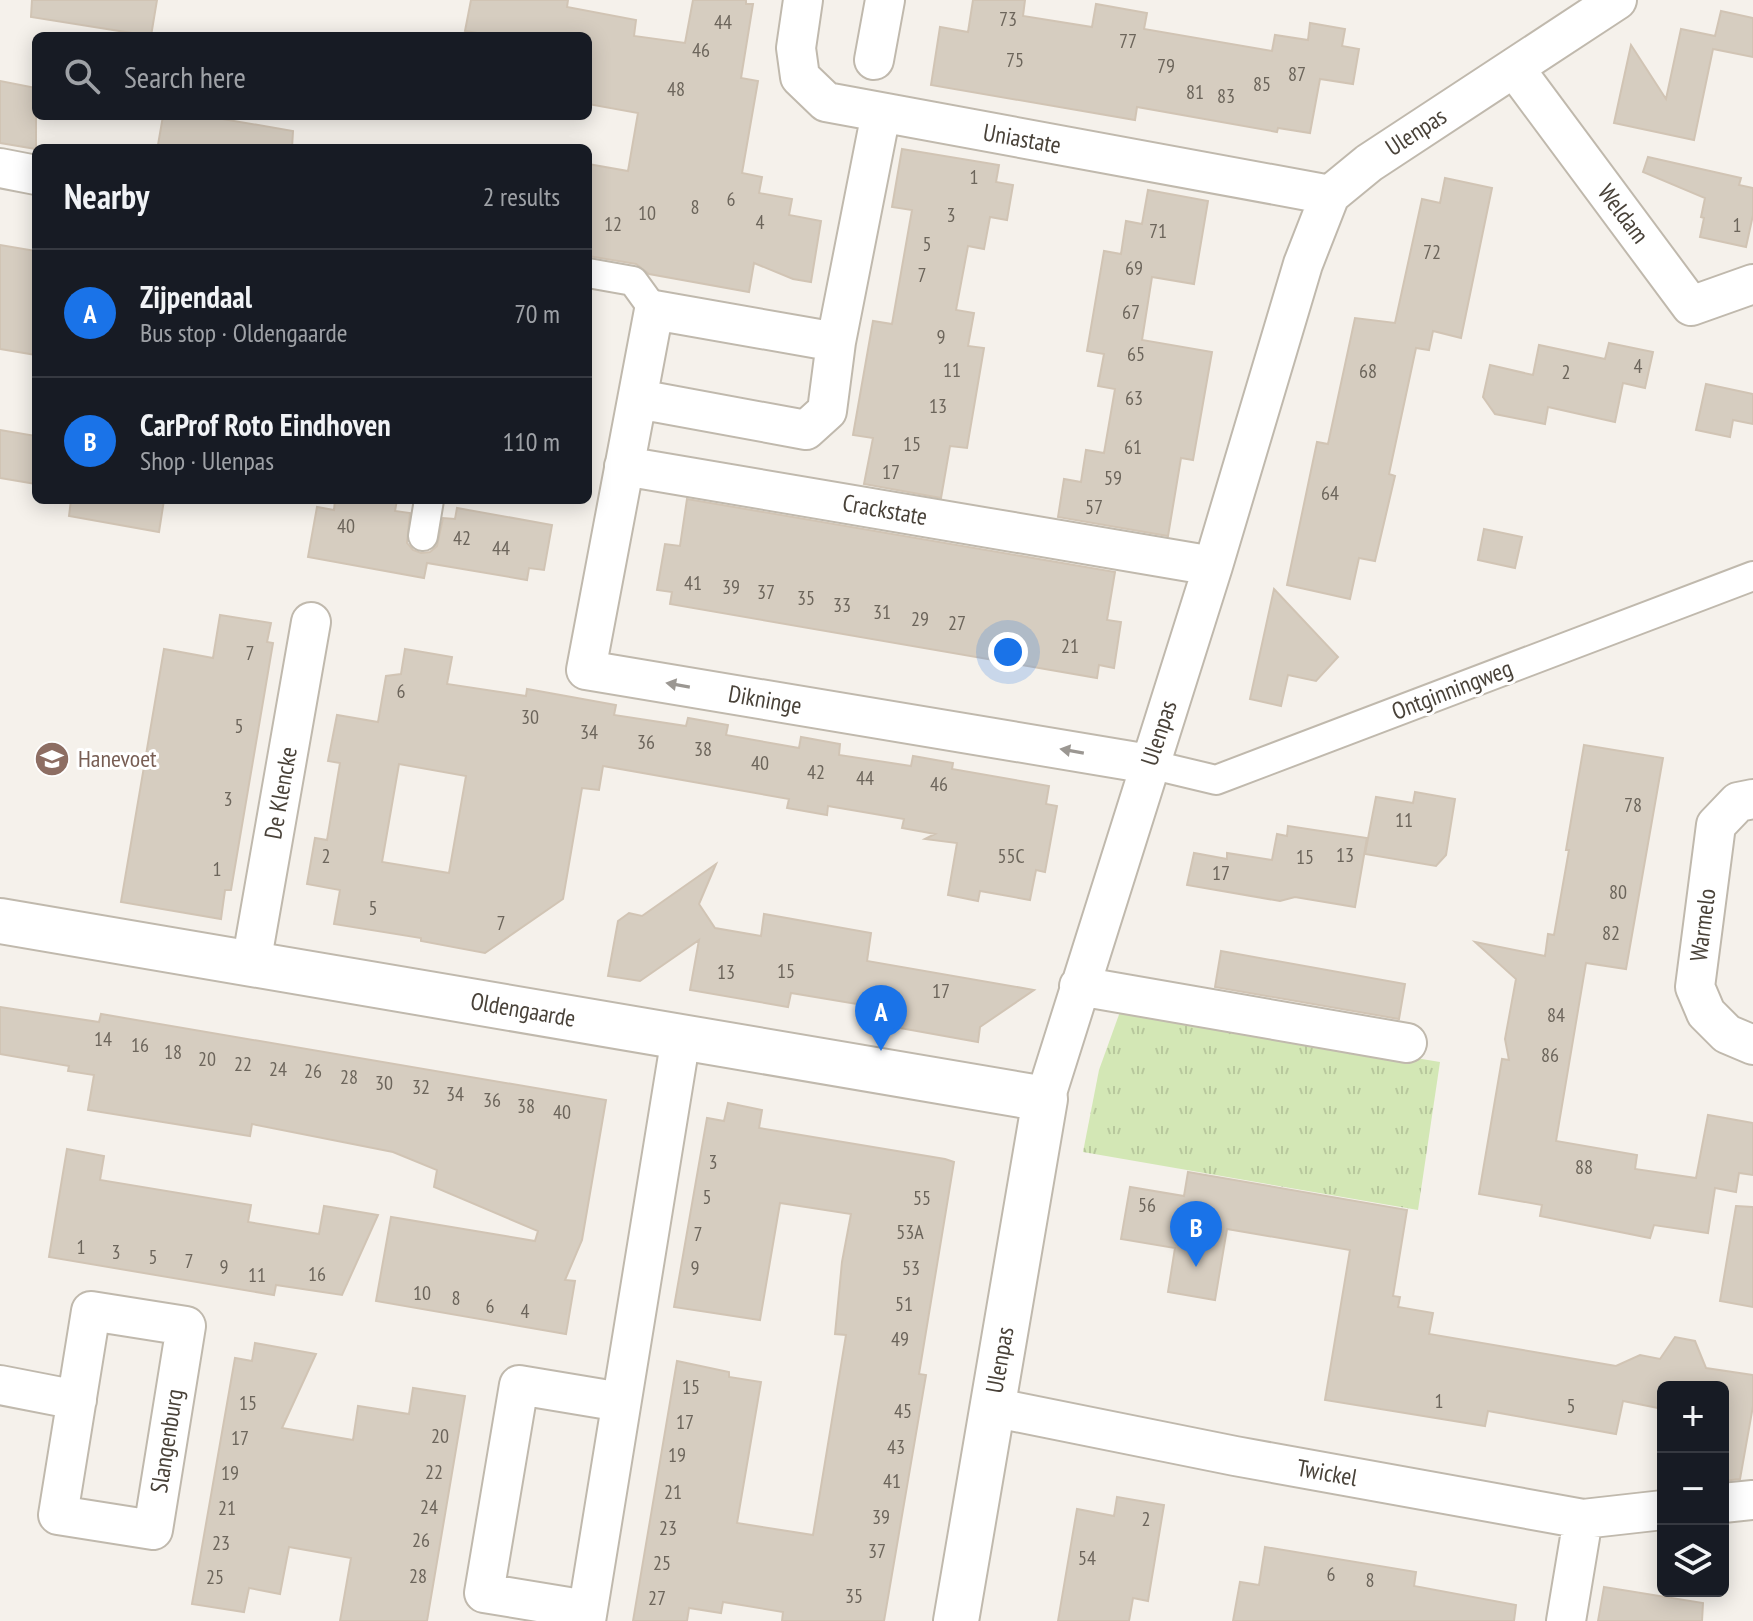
<!DOCTYPE html>
<html lang="en">
<head>
<meta charset="utf-8">
<style>
	:root { --surface:#171b24; --page:#242831; --text:#f1f3f6; --muted:#9ea1a6; --line:#363941; --accent:#1a73e8 }
	body { margin:0; font-family:"PT Sans Narrow",sans-serif; background:var(--page); color:var(--text) }
	.controls { position:absolute; right:24px; bottom:24px; display:grid; overflow:hidden; border-radius:12px; box-shadow:0 4px 20px #0003 }
	.controls button { width:72px; height:72px; display:grid; place-items:center; padding:0; border:0; border-bottom:2px solid var(--line); background:var(--surface); color:var(--text); font:40px sans-serif }
	.you { position:absolute; left:1008px; top:652px; width:28px; height:28px; margin:-20px; border:6px solid #fff; border-radius:50%; background:#1a73e8; box-shadow:0 0 0 12px #1a73e833 }
	.badge { display:grid; place-items:center; width:52px; height:52px; border-radius:50%; background:var(--accent); color:#fff; font-size:26px; font-weight:700 }
	.pin { position:absolute; translate:-50% -66px; filter:drop-shadow(0 2px 4px #0008) }
	.pin::after { content:''; position:absolute; top:42px; width:28px; height:24px; background:inherit; clip-path:polygon(0 0,100% 0,50% 100%) }
	.list { margin:0; padding:0; list-style:none }
	h2 { display:flex; justify-content:space-between; align-items:center; height:104px; margin:0; padding:0 32px; font-size:34px }
	h2 small { font-size:26px; font-weight:400; color:var(--muted) }
	.list li { display:grid; grid-template-columns:52px 1fr auto; gap:24px; align-items:center; box-sizing:border-box; height:128px; padding:0 32px; border-top:2px solid var(--line) }
	.list b { display:block; font-size:30px; white-space:nowrap }
	.list p { margin:0; font-size:26px; white-space:nowrap; color:var(--muted) }
	.list em { font-size:26px; font-style:normal; color:var(--muted) }
	.icon { flex:none; width:44px; height:44px; fill:none; stroke:currentColor; stroke-width:2; stroke-linecap:round; stroke-linejoin:round }
	.map { position:relative; flex:none; width:1753px; height:1621px; overflow:hidden }
	.search { position:absolute; background:var(--surface); box-shadow:0 4px 20px #0003; left:32px; top:32px; width:560px; height:88px; display:flex; align-items:center; gap:20px; box-sizing:border-box; padding:0 28px; border-radius:12px; color:var(--muted); font-size:30px }
	.panel { position:absolute; background:var(--surface); box-shadow:0 4px 20px #0003; left:32px; top:144px; width:560px; height:360px; border-radius:12px }
	.map>svg:first-child { display:block }
	.grass { fill:url(#grass-tufts) }
	.building { fill:#d6cdc0; stroke:#d1c4b4; stroke-width:2; fill-rule:evenodd }
	.lines { fill:none; stroke-linecap:round; stroke-linejoin:round }
	.pedestrian-casing { stroke:#c0b9ad; stroke-width:32 }
	.minor-casing { stroke:#c0b9ad; stroke-width:42 }
	.tertiary-casing { stroke:#c0b9ad; stroke-width:48 }
	.pedestrian { stroke:#fff; stroke-width:28 }
	.minor { stroke:#fff; stroke-width:38 }
	.tertiary { stroke:#fff; stroke-width:44 }
	.oneway { fill:#9b9792 }
	.labels { text-anchor:middle; stroke-width:6; stroke-linejoin:round; paint-order:stroke }
	.number-label { font-size:20px; fill:#6c655b }
	.street-label { font-size:24px; fill:#494239; stroke:#fff }
	.education-label { font-size:24px; fill:#785e54; stroke:#fff; text-anchor:start }
</style>
</head>
<body>
<div class="map">
<svg width="1753" height="1621" viewBox="0 0 1753 1621">
	<defs>
		<pattern id="grass-tufts" width="24" height="20" patternUnits="userSpaceOnUse" patternTransform="scale(2)"><rect width="24" height="20" fill="#d3e7b5"/><path d="M3 7l-1-3M5 7V3M7 7l1-3M15 17l-1-3M17 17v-4M19 17l1-3" fill="none" stroke="#b7c79c"/></pattern>
	</defs>
	<rect width="100%" height="100%" fill="#f5f1eb"/>
	<path class="grass" d="M1121 1009 1440 1062 1418 1210 1083 1152 1099 1070Z"/>
	<path class="building" d="M32 0H157L151 36 31 17Z
		M471 0H568L567 7 636 20 634 36 685 43 693 0H746V4H753L741 78 758 81 742 173 762 177 759 193 792 199 789 215 821 221 811 282 793 279 754 263 749 292 649 274 636 264 588 256V164L628 171 638 113 588 104V36H496L465 31Z
		M973 0H1025L1023 16 1092 27 1096 4 1147 13 1144 29 1272 51 1275 35 1308 40 1310 23 1345 29 1342 46 1359 49 1353 84 1320 79 1310 133 1278 128 1277 132 1137 107 1135 120 931 85 940 27 968 32Z
		M1721 11 1753 18V57L1713 49 1694 140 1614 123 1631 45 1666 99 1681 29 1715 36Z
		M0 81 36 88V149L0 143Z
		M163 116H205L293 131 292 148H176L158 145Z
		M902 149 999 165 996 182 1013 185 1007 220 990 217 984 249 968 246 956 310 974 313 968 346 984 348 967 448 950 446 941 498 864 484 873 438 853 435 873 321 892 324 912 210 892 207Z
		M1648 157 1741 178 1739 185 1753 188V215L1746 247 1700 237 1704 218 1701 217 1705 198 1643 172Z
		M1445 178 1492 188 1461 338 1433 331 1429 350 1416 348 1389 474 1395 476 1375 561 1359 558 1350 599 1287 585 1317 442 1328 444 1355 318 1395 323 1422 199 1440 203Z
		M1148 190 1208 201 1194 284 1152 277 1142 340 1212 352 1193 460 1181 458 1168 536 1058 517 1064 479 1081 482 1086 450 1104 453 1115 389 1098 386 1104 354 1087 351 1104 251 1121 254 1126 221 1142 224Z
		M0 245 36 251V355L0 349Z
		M1609 343 1653 352 1645 388 1623 383 1615 422 1548 407 1545 424 1495 414 1483 397 1490 365 1533 375 1539 345 1605 359Z
		M1706 384 1753 394V424L1733 420 1730 437 1696 430Z
		M0 430 36 436V484L0 478Z
		M687 499 1115 572 1107 620 1121 622 1114 668 1099 665 1097 678 670 604 672 592 657 590 665 544 680 546Z
		M71 500H164L159 532 69 516Z
		M335 500H397L395 511 410 513 407 543 413 550 421 553 430 552 437 546 443 518 455 519 457 508 552 525 544 570 529 568 527 580 427 563 424 578 308 557 317 507 334 510Z
		M1484 529 1522 537 1515 568 1478 560Z
		M1274 589 1338 657 1316 681 1288 675 1281 706 1250 699Z
		M220 615 271 623 267 642 273 643 231 890H225L221 919 121 902 164 649 213 658Z
		M405 649 452 657 447 684 526 696 527 689 616 705 614 715 686 726 688 718 728 725 726 735 799 748 801 737 840 744 839 755 911 766 913 756 953 763 952 769 1049 786 1046 804 1057 806 1045 872 1036 870 1030 900 980 891 978 901 948 895 957 843 925 839 935 834 902 828 904 819 828 806 827 815 787 808 789 799 603 766 599 790 582 788 563 899 485 953 421 941V938L334 924 340 890 307 884 315 838 327 840 340 763 328 761 337 715 378 722 386 676 401 674ZM399 764 466 776 449 873 382 862Z
		M1584 745 1663 758 1626 969 1586 963 1556 1141 1637 1155 1635 1169 1696 1178 1708 1115 1753 1123V1175L1739 1173 1736 1192 1715 1188 1708 1233 1654 1225 1650 1238 1540 1216 1542 1205 1479 1194 1502 1059 1509 1060 1505 1039 1516 979 1475 942 1545 956 1548 934 1554 935 1569 850H1566Z
		M1415 792 1455 799 1446 855 1436 866 1365 854 1376 797 1413 803Z
		M1288 826 1367 838 1355 907 1295 897 1280 901 1187 885 1194 853 1227 859V853L1272 860 1277 834 1287 836Z
		M716 864 699 904 715 928 761 936 764 914 871 933 867 961 1034 990 980 1027 978 1042 872 1023 875 1007 791 993 788 1007 690 990 699 940 640 981 608 976 618 921 629 913 642 916Z
		M1221 951 1405 984 1399 1019 1215 987Z
		M0 1007 99 1022 101 1014 606 1100 582 1240 565 1280 575 1281 566 1334 376 1301 391 1217 535 1241 538 1231 434 1187 437 1170 393 1152 252 1124 250 1136 88 1110 94 1075 68 1071 69 1066 0 1054Z
		M728 1103 762 1110 759 1128 945 1159 954 1162 919 1374 926 1375 884 1621H782L783 1612 723 1602 721 1613 689 1608 687 1621H633L677 1361 729 1372V1377L761 1382 737 1523 813 1535 846 1335 835 1334 842 1262 851 1214 780 1203 760 1320 674 1307 707 1118 724 1121Z
		M67 1149 104 1156 100 1180 251 1205 248 1222 319 1234 324 1206 378 1215 342 1295 276 1285 274 1295 49 1257Z
		M1188 1172 1407 1210 1393 1296 1400 1297 1398 1307 1433 1313 1429 1334 1616 1366 1640 1355 1660 1359 1675 1337 1695 1341 1706 1368 1753 1375V1406L1740 1479 1723 1481V1387H1663V1409L1623 1401 1616 1434 1488 1411 1485 1426 1325 1400 1350 1250 1227 1229 1215 1300 1168 1292 1175 1248 1121 1239 1130 1187 1184 1196Z
		M1736 1206 1753 1207V1307L1720 1301Z
		M255 1343 316 1354 282 1428 353 1440 358 1406 409 1414 413 1388 465 1396 427 1621H340L351 1558 289 1547 280 1594 249 1588 244 1612 192 1604 235 1358 252 1361Z
		M1117 1497 1164 1505 1148 1601 1133 1598 1129 1621H1058L1077 1509 1114 1516Z
		M1265 1547 1416 1572 1414 1586 1516 1605 1514 1621H1233L1240 1582 1259 1585Z
		M1604 1587 1703 1603 1702 1621H1598Z"/>
	<g class="lines">
		<g class="pedestrian-casing">
			<path id="pedestrian" d="M588 273 633 281 654 310
				M423 536 429 500
				M1149 764 1216 780 1753 576"/>
		</g>
		<g class="minor-casing">
			<path id="minor" d="M803 0 796 48 800 77 826 102 1330 195
				M874 60 885 0
				M1515 69 1691 306 1753 284
				M0 168 36 175
				M836 342 654 310 586 670 1149 764
				M638 399 806 430 827 411 836 342 881 113
				M624 466 1213 566
				M1753 799 1738 802 1716 825 1695 987 1706 1013 1727 1034 1753 1045
				M251 964 311 622
				M1079 986 1407 1043
				M1045 1099 1213 566 1303 264 1330 195 1369 163 1617 0
				M91 1311 186 1326 153 1530 58 1515Z
				M0 1385 77 1400
				M992 1407 1235 1456 1583 1519 1663 1510
				M1723 1503 1753 1500
				M587 1610 484 1593 519 1385 621 1402
				M586 1621 681 1037
				M1566 1621 1583 1519"/>
		</g>
		<g class="tertiary-casing">
			<path id="tertiary" d="M0 921 1045 1099 956 1621"/>
		</g>
		<use href="#pedestrian" class="pedestrian"/>
		<use href="#minor" class="minor"/>
		<use href="#tertiary" class="tertiary"/>
	</g>
	<defs><path id="oneway-solid" d="M-6-.8H1V-3.2L6.5 0L1 3.2V.8H-6Z" transform="scale(2)"/></defs>
	<g class="oneway">
		<use href="#oneway-solid" transform="translate(678 685) rotate(-170)"/>
		<use href="#oneway-solid" transform="translate(1072 751) rotate(-170)"/>
	</g>
	<defs>
		<g id="school-disc" transform="scale(1.8)"><circle r="9.5" fill="#8d6e63" stroke="#fff"/><path d="M0-5L7-2L0 1L-7-2ZM-4 1L0 2.5L4 1V4Q0 6-4 4Z" fill="#fff"/></g>
	</defs>
	<g fill-rule="evenodd">
		<use href="#school-disc" x="52" y="759"/>
	</g>
	<g class="labels">
		<g class="number-label">
			<text x="1008" y="26">73</text>
			<text x="723" y="29">44</text>
			<text x="1128" y="48">77</text>
			<text x="701" y="57">46</text>
			<text x="1015" y="67">75</text>
			<text x="1166" y="73">79</text>
			<text x="1297" y="81">87</text>
			<text x="1262" y="91">85</text>
			<text x="676" y="96">48</text>
			<text x="1195" y="99">81</text>
			<text x="1226" y="103">83</text>
			<text x="974" y="184">1</text>
			<text x="731" y="206">6</text>
			<text x="695" y="214">8</text>
			<text x="647" y="220">10</text>
			<text x="951" y="222">3</text>
			<text x="760" y="229">4</text>
			<text x="613" y="231">12</text>
			<text x="1737" y="232">1</text>
			<text x="1158" y="238">71</text>
			<text x="927" y="251">5</text>
			<text x="1432" y="259">72</text>
			<text x="1134" y="275">69</text>
			<text x="922" y="282">7</text>
			<text x="1131" y="319">67</text>
			<text x="941" y="344">9</text>
			<text x="1136" y="361">65</text>
			<text x="1638" y="373">4</text>
			<text x="952" y="377">11</text>
			<text x="1368" y="378">68</text>
			<text x="1566" y="379">2</text>
			<text x="1134" y="405">63</text>
			<text x="938" y="413">13</text>
			<text x="912" y="451">15</text>
			<text x="1133" y="454">61</text>
			<text x="891" y="479">17</text>
			<text x="1113" y="485">59</text>
			<text x="1330" y="500">64</text>
			<text x="1094" y="514">57</text>
			<text x="346" y="533">40</text>
			<text x="462" y="545">42</text>
			<text x="501" y="555">44</text>
			<text x="693" y="590">41</text>
			<text x="731" y="594">39</text>
			<text x="766" y="599">37</text>
			<text x="806" y="605">35</text>
			<text x="842" y="612">33</text>
			<text x="882" y="619">31</text>
			<text x="920" y="626">29</text>
			<text x="957" y="630">27</text>
			<text x="1070" y="653">21</text>
			<text x="250" y="660">7</text>
			<text x="401" y="698">6</text>
			<text x="530" y="724">30</text>
			<text x="239" y="733">5</text>
			<text x="589" y="739">34</text>
			<text x="646" y="749">36</text>
			<text x="703" y="756">38</text>
			<text x="760" y="770">40</text>
			<text x="816" y="779">42</text>
			<text x="865" y="785">44</text>
			<text x="939" y="791">46</text>
			<text x="228" y="806">3</text>
			<text x="1633" y="812">78</text>
			<text x="1404" y="827">11</text>
			<text x="1345" y="862">13</text>
			<text x="326" y="863">2</text>
			<text x="1011" y="863">55C</text>
			<text x="1305" y="864">15</text>
			<text x="217" y="876">1</text>
			<text x="1221" y="880">17</text>
			<text x="1618" y="899">80</text>
			<text x="373" y="915">5</text>
			<text x="501" y="930">7</text>
			<text x="1611" y="940">82</text>
			<text x="786" y="978">15</text>
			<text x="726" y="979">13</text>
			<text x="941" y="998">17</text>
			<text x="1556" y="1022">84</text>
			<text x="103" y="1046">14</text>
			<text x="140" y="1052">16</text>
			<text x="173" y="1059">18</text>
			<text x="1550" y="1062">86</text>
			<text x="207" y="1066">20</text>
			<text x="243" y="1071">22</text>
			<text x="278" y="1076">24</text>
			<text x="313" y="1078">26</text>
			<text x="349" y="1084">28</text>
			<text x="384" y="1090">30</text>
			<text x="421" y="1094">32</text>
			<text x="455" y="1101">34</text>
			<text x="492" y="1107">36</text>
			<text x="526" y="1113">38</text>
			<text x="562" y="1119">40</text>
			<text x="713" y="1169">3</text>
			<text x="1584" y="1174">88</text>
			<text x="707" y="1204">5</text>
			<text x="922" y="1205">55</text>
			<text x="1147" y="1212">56</text>
			<text x="910" y="1239">53A</text>
			<text x="698" y="1241">7</text>
			<text x="81" y="1254">1</text>
			<text x="116" y="1259">3</text>
			<text x="153" y="1264">5</text>
			<text x="189" y="1268">7</text>
			<text x="224" y="1274">9</text>
			<text x="695" y="1275">9</text>
			<text x="911" y="1275">53</text>
			<text x="317" y="1281">16</text>
			<text x="257" y="1282">11</text>
			<text x="422" y="1300">10</text>
			<text x="456" y="1305">8</text>
			<text x="904" y="1311">51</text>
			<text x="490" y="1313">6</text>
			<text x="525" y="1318">4</text>
			<text x="900" y="1346">49</text>
			<text x="691" y="1394">15</text>
			<text x="1439" y="1408">1</text>
			<text x="248" y="1410">15</text>
			<text x="1571" y="1413">5</text>
			<text x="903" y="1418">45</text>
			<text x="685" y="1429">17</text>
			<text x="440" y="1443">20</text>
			<text x="240" y="1445">17</text>
			<text x="896" y="1454">43</text>
			<text x="677" y="1462">19</text>
			<text x="434" y="1479">22</text>
			<text x="230" y="1480">19</text>
			<text x="892" y="1488">41</text>
			<text x="673" y="1499">21</text>
			<text x="429" y="1514">24</text>
			<text x="227" y="1515">21</text>
			<text x="881" y="1524">39</text>
			<text x="1146" y="1526">2</text>
			<text x="668" y="1535">23</text>
			<text x="421" y="1547">26</text>
			<text x="221" y="1550">23</text>
			<text x="877" y="1558">37</text>
			<text x="1087" y="1565">54</text>
			<text x="662" y="1570">25</text>
			<text x="1331" y="1581">6</text>
			<text x="418" y="1583">28</text>
			<text x="215" y="1584">25</text>
			<text x="1370" y="1587">8</text>
			<text x="854" y="1603">35</text>
			<text x="657" y="1605">27</text>
		</g>
		<g class="street-label">
			<text transform="translate(1416 132) rotate(-33)" y="8">Ulenpas</text>
			<text transform="translate(1022 139) rotate(10)" y="8">Uniastate</text>
			<text transform="translate(1623 214) rotate(53)" y="8">Weldam</text>
			<text transform="translate(885 510) rotate(10)" y="8">Crackstate</text>
			<text transform="translate(1452 690) rotate(-21)" y="8">Ontginningweg</text>
			<text transform="translate(765 700) rotate(10)" y="8">Dikninge</text>
			<text transform="translate(1159 733) rotate(-72)" y="8">Ulenpas</text>
			<text transform="translate(281 793) rotate(-80)" y="8">De Klencke</text>
			<text transform="translate(1703 925) rotate(-83)" y="8">Warmelo</text>
			<text transform="translate(523 1010) rotate(10)" y="8">Oldengaarde</text>
			<text transform="translate(1000 1360) rotate(-80)" y="8">Ulenpas</text>
			<text transform="translate(167 1441) rotate(-81)" y="8">Slangenburg</text>
			<text transform="translate(1327 1473) rotate(10)" y="8">Twickel</text>
		</g>
		<g class="education-label">
			<text x="78" y="767">Hanevoet</text>
		</g>
	</g>
</svg>
<div class="controls">
<button>+</button>
<button>−</button>
<button><svg class="icon" aria-label="layers" viewBox="0 0 24 24"><path d="M12 4l9 5-9 5-9-5zM3 14l9 5 9-5"/></svg></button>
</div>
<div class="you"></div>
<div class="pin badge" style="left:881px;top:1051px">A</div>
<div class="pin badge" style="left:1196px;top:1267px">B</div>
<div class="search"><svg class="icon" aria-label="search" viewBox="0 0 24 24"><circle cx="10" cy="10" r="6"/><path d="M15 15l6 6"/></svg>Search here</div>
<section class="panel">
<h2>Nearby<small>2 results</small></h2>
<ul class="list">
<li><span class="badge">A</span><div><b>Zijpendaal</b><p>Bus stop · Oldengaarde</p></div><em>70 m</em></li>
<li><span class="badge">B</span><div><b>CarProf Roto Eindhoven</b><p>Shop · Ulenpas</p></div><em>110 m</em></li>
</ul>
</section>
</div>
</body>
</html>
